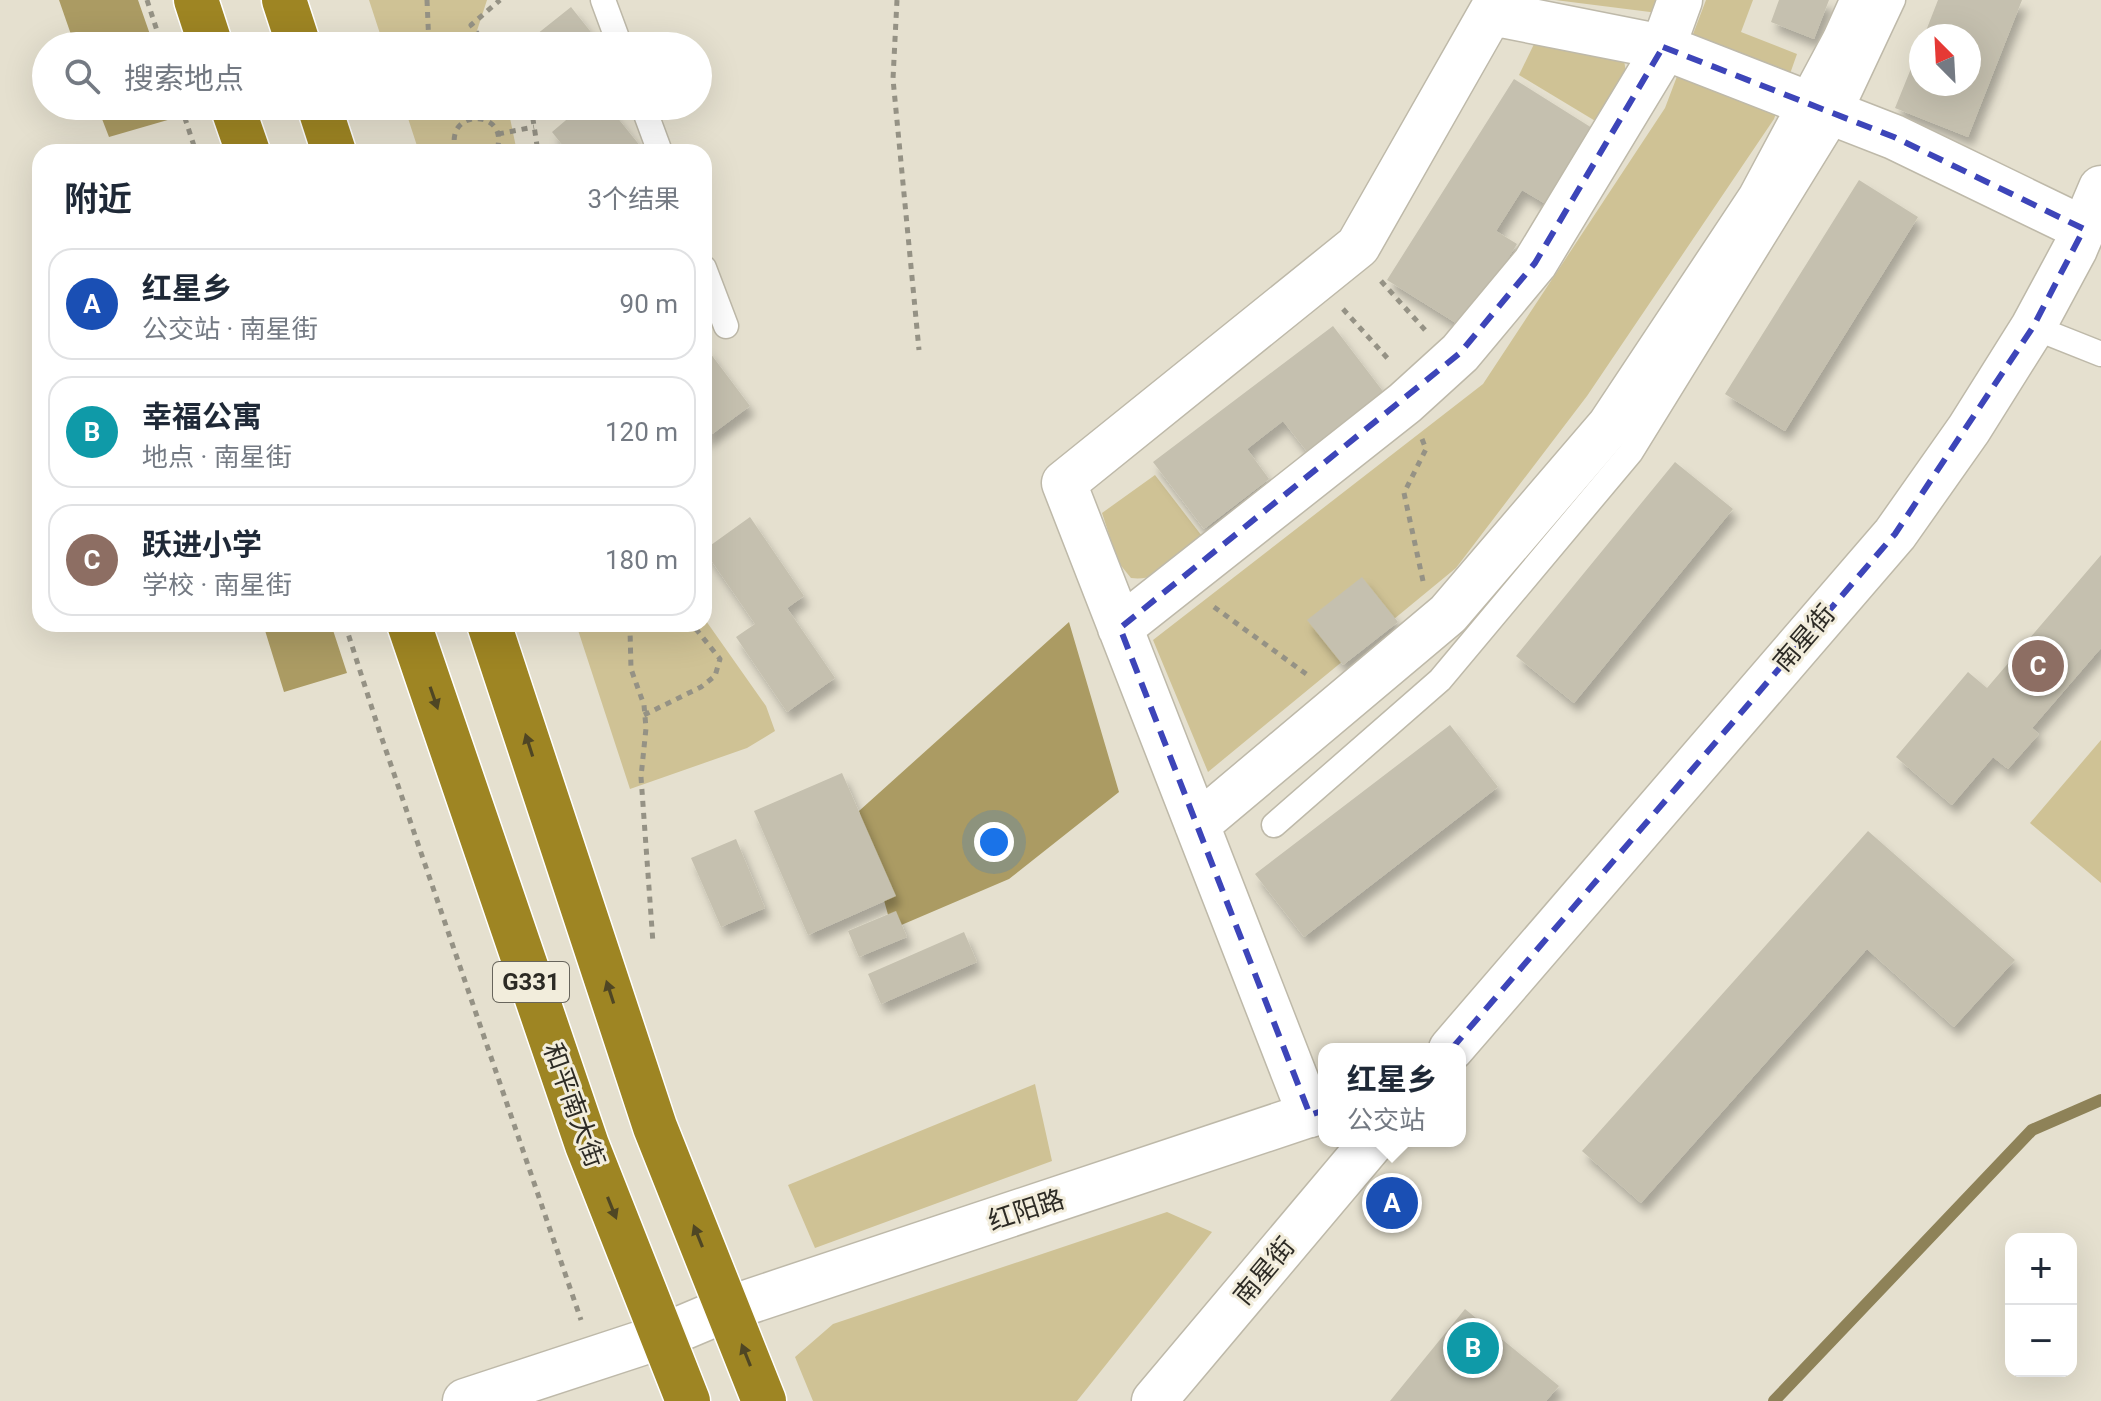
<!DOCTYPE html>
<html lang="zh">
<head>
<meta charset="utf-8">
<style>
	:root { --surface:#fff; --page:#f6f6f7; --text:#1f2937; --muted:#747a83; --line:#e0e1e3; --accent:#3d45b9 }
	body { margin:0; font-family:Roboto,"Noto Sans SC",sans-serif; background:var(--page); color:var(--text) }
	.controls { position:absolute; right:24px; bottom:24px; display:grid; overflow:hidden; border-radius:16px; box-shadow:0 8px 32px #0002 }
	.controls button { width:72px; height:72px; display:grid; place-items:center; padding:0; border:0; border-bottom:2px solid var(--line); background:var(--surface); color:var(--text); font:40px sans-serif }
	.compass { position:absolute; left:1909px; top:24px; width:72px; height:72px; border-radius:50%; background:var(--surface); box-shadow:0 8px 32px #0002; rotate:336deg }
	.you { position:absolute; left:994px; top:842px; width:28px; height:28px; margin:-20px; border:6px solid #fff; border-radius:50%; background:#1a73e8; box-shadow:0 0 0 12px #1a73e833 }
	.badge { display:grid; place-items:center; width:52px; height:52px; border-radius:50%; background:var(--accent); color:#fff; font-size:26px; font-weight:700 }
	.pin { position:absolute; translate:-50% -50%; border:4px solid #fff; box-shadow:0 2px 8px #0006 }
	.popup { position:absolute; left:1318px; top:1043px; width:148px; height:104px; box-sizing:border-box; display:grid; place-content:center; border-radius:16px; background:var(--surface); filter:drop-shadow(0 2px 6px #0005); font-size:26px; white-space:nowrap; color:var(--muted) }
	.popup b { font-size:30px; color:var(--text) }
	.popup::after { content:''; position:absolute; left:50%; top:100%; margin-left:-16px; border:16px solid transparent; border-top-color:var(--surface) }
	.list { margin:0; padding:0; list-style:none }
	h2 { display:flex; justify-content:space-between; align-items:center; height:104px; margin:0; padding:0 32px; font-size:34px }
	h2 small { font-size:26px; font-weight:400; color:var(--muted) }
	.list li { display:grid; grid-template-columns:52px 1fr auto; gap:24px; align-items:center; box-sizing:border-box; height:112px; margin:0 16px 16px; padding:0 16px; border:2px solid var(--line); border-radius:24px }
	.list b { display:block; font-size:30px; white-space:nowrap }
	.list p { margin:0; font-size:26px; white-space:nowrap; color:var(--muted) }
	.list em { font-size:26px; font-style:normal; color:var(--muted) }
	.icon { flex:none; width:44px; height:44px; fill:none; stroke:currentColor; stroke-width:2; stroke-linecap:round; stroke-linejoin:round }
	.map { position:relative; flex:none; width:2101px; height:1401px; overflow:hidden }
	.search { position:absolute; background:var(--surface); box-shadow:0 8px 32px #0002; left:32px; top:32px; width:680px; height:88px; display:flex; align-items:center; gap:20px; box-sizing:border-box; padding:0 28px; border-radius:44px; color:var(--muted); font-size:30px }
	.panel { position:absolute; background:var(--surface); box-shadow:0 8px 32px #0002; left:32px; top:144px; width:680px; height:488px; border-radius:24px }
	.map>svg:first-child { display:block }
	.green { fill:#cfc295 }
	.forest { fill:#ab9b63 }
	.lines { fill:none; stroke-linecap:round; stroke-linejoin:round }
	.stream { stroke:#8e8258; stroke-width:12 }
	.building { fill:#c5c0af; filter:url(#shadow) }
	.lane-casing { stroke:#beb9a9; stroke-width:27 }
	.street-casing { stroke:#beb9a9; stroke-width:47 }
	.secondary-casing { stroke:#beb9a9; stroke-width:47 }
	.highway-casing { stroke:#fff; stroke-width:47 }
	.path { stroke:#959285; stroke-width:5; stroke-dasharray:6 6; stroke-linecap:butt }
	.lane { stroke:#fff; stroke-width:24 }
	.street { stroke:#fff; stroke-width:44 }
	.secondary { stroke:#fff; stroke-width:44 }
	.highway { stroke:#9e8523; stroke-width:44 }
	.oneway { fill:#4f4624 }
	.marked { fill:none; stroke:#3d45b9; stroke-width:6; stroke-dasharray:16 10; stroke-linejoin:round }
	.labels { text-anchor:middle; stroke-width:6; stroke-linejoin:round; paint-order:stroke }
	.shield { fill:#f2eddc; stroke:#68655c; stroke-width:2 }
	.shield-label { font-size:24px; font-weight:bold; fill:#2d2b25 }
	.street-label { font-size:26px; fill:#2d2b25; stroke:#f2eddc }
</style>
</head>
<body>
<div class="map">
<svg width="2101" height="1401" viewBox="0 0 2101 1401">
	<defs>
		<filter id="shadow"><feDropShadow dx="5" dy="9" stdDeviation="4" flood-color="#0004"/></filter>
	</defs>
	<rect width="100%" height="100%" fill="#e5e0cf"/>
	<path class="green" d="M369 0H487L472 46H384Z
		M1555 0H1663L1658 13Z
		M1706 0H1753L1741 32 1797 54 1774 119 1587 396 1456 568 1208 772 1153 640 1483 384 1665 108Z
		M1535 42 1619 51C1637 79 1613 98 1597 122L1519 75Z
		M404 106H502L510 118 517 152H419Z
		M1155 475 1205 540C1181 557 1162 582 1131 578L1118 562 1102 513Z
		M704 618 766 706 775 731 747 748 630 789 576 624H704Z
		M2101 740V883L2030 823Z
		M1035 1084 1052 1161 815 1248 788 1185Z
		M1167 1212 1212 1232 1077 1401H813L795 1357 833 1324Z"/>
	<path class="forest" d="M59 0H138L154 46H75Z
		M97 106H175L178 117 109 137Z
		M1069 622 1119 792 1009 879 892 929 859 811Z
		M263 624H331L347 673 284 692Z"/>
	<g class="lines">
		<path class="stream" d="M1774 1401 2032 1130 2101 1100"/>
	</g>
	<path class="building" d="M1779 0H1829L1814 39 1771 22Z
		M1938 0H2022L1968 137 1895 108 1921 44V84H1969V36H1924Z
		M571 7 602 46H522Z
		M1514 79 1592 128 1544 203 1522 190 1496 231 1517 244 1464 328 1387 280Z
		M565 106H608L645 152H568L552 132 572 115Z
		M1859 180 1918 217 1785 431 1725 394Z
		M1333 326 1385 394 1308 453 1283 421 1247 449 1269 479 1204 529 1153 462Z
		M704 345 750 406 704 440Z
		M1675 462 1733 509 1574 703 1516 656Z
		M750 517 804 596 787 608 835 678 787 712 736 637 755 624 704 550Z
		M2101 555V648L2032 728 2039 734 2008 769 1993 757 1952 805 1896 757 1968 672 1987 688Z
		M1362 577 1398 622 1343 665 1307 620Z
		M1450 725 1498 787 1304 937 1255 874Z
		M842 773 896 896 808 935 754 811Z
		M1868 831 2015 960 1954 1027 1867 949 1641 1203 1582 1151Z
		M736 839 765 908 721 927 691 858Z
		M896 911 907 937 859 957 848 931Z
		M964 932 977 962 881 1004 868 974Z
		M1465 1309 1559 1386 1546 1401H1390Z"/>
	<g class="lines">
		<g class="lane-casing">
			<path id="lane" d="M603 0 620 46
				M643 106 660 152
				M704 268 726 326
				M2033 327 2101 354
				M1274 825 1440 680 1631 452 1839 115 1893 0"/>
		</g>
		<g class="street-casing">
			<path id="street" d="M1491 13 1663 47 1894 137 2084 229
				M1120 628 1405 403 1460 353 1535 263 1659 58 1680 0
				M1197 825 1448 614 1610 425 1760 199 1844 42 1863 0
				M1310 1115 1064 483 1358 246 1498 0"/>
		</g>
		<g class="secondary-casing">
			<path id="secondary" d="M1451 1049 1895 534 1969 429 2033 327 2075 249 2101 188
				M465 1401 663 1336 727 1309 1324 1110
				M1154 1401 1373 1141"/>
		</g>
		<g class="highway-casing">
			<path id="highway" d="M196 0 211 46
				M284 0 299 46
				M232 106 248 152
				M319 106 334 152
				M409 624 587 1145 688 1401
				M489 624 655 1127 764 1401"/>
		</g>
		<path class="path" d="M147 0 162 46
			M427 0 429 46
			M897 0 893 79 919 350
			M487 46 471 25 500 0
			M181 106 196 152
			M461 106 469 119
			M531 106 538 152
			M498 134 534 127
			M442 152 455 148
			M456 152C442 106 513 109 496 152
			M1381 281 1425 330
			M1343 309 1390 361
			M1422 439 1426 449 1404 493 1423 581
			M1214 607 1309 676
			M345 624 379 730 581 1320
			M632 624 630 629 631 669 644 705 646 728 641 777 653 943
			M644 715 701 687 715 676 720 659 692 624"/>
		<use href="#lane" class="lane"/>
		<use href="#street" class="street"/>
		<use href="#secondary" class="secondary"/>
		<use href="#highway" class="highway"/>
	</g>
	<defs><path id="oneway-solid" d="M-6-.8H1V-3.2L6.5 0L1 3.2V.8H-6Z" transform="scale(2)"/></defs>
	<g class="oneway">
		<use href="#oneway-solid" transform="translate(434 698) rotate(71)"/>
		<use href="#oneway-solid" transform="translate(529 745) rotate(-108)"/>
		<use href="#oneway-solid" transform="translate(610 992) rotate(-108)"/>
		<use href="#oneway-solid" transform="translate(612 1208) rotate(68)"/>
		<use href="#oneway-solid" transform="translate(698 1236) rotate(-112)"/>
		<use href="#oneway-solid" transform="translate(746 1355) rotate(-112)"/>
	</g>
	<path class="marked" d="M1663 47 1894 137 2084 229 2033 327 1895 534 1429 1075 1310 1115 1120 628 1460 353 1535 263Z"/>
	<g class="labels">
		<rect class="shield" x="493" y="962" width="76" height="40" rx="6"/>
		<g class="shield-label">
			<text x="531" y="990">G331</text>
		</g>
		<g class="street-label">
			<text transform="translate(1804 638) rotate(-49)" y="9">南星街</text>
			<text transform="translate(574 1105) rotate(70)" y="9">和平南大街</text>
			<text transform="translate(1026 1210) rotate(-18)" y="9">红阳路</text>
			<text transform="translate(1264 1271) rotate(-50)" y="9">南星街</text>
		</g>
	</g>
</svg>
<div class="controls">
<button>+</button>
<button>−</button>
</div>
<svg class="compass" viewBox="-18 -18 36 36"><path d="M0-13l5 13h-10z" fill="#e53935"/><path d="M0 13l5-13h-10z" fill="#747a83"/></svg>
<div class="you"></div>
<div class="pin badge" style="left:1392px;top:1203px;background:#1a4fb4">A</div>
<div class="popup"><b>红星乡</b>公交站</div>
<div class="pin badge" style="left:1473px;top:1348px;background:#0f9aa8">B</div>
<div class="pin badge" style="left:2038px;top:666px;background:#8d6e63">C</div>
<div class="search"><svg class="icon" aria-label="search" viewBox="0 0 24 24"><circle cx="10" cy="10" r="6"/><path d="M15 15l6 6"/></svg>搜索地点</div>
<section class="panel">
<h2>附近<small>3个结果</small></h2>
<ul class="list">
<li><span class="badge" style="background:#1a4fb4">A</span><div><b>红星乡</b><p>公交站 · 南星街</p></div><em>90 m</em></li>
<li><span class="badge" style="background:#0f9aa8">B</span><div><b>幸福公寓</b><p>地点 · 南星街</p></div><em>120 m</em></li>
<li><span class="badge" style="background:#8d6e63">C</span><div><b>跃进小学</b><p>学校 · 南星街</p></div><em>180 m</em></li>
</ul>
</section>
</div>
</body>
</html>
